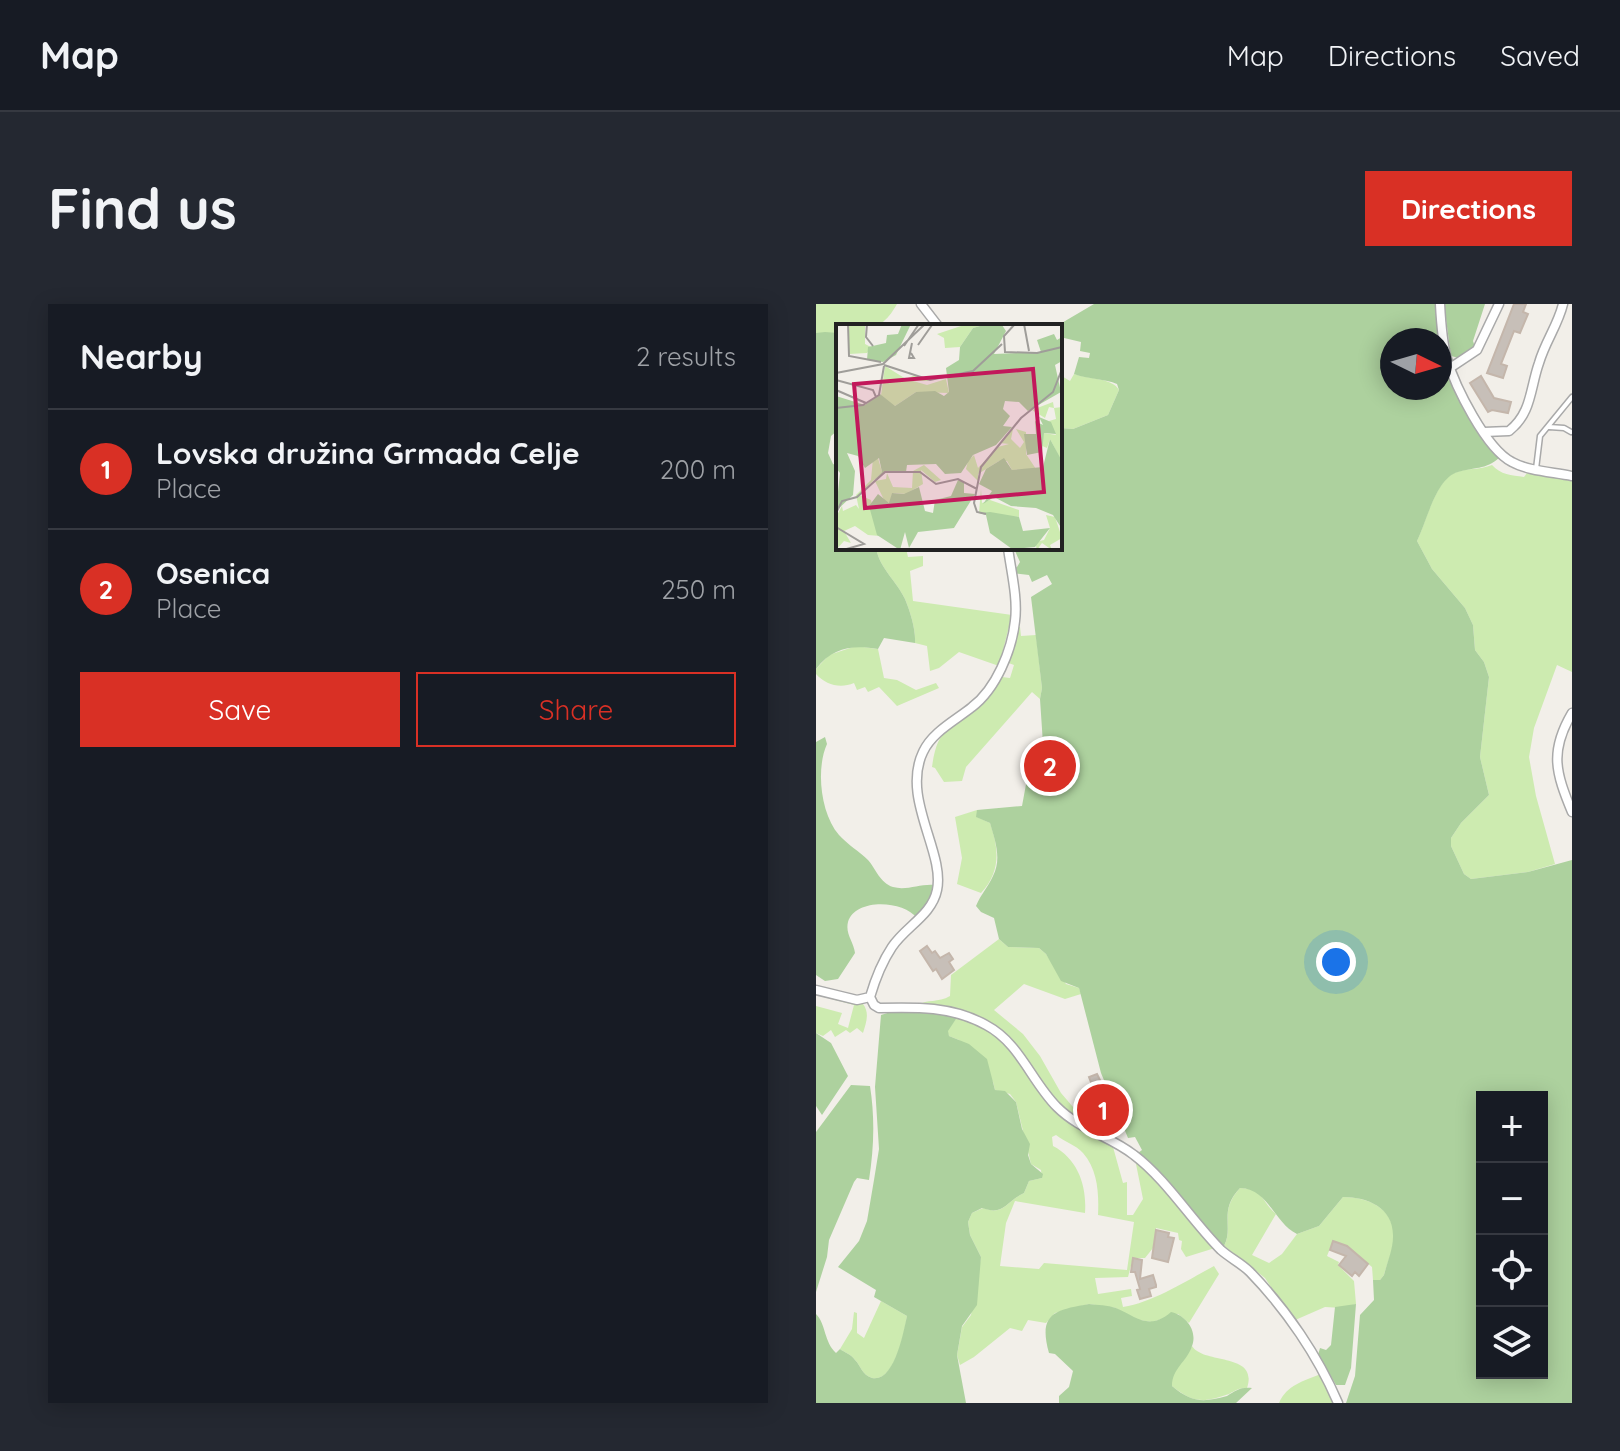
<!DOCTYPE html>
<html lang="en">
<head>
<meta charset="utf-8">
<style>
	:root { --surface:#171b24; --page:#242831; --text:#f1f3f6; --muted:#9ea1a6; --line:#363941; --accent:#d93025 }
	body { margin:0; font-family:Quicksand,sans-serif; background:var(--page); color:var(--text) }
	.controls { position:absolute; right:24px; bottom:24px; display:grid; overflow:hidden; border-radius:0px; box-shadow:0 4px 20px #0003 }
	.controls button { width:72px; height:72px; display:grid; place-items:center; padding:0; border:0; border-bottom:2px solid var(--line); background:var(--surface); color:var(--text); font:40px sans-serif }
	.compass { position:absolute; left:564px; top:24px; width:72px; height:72px; border-radius:50%; background:var(--surface); box-shadow:0 4px 20px #0003; rotate:95deg }
	.you { position:absolute; left:520px; top:658px; width:28px; height:28px; margin:-20px; border:6px solid #fff; border-radius:50%; background:#1a73e8; box-shadow:0 0 0 12px #1a73e833 }
	.badge { display:grid; place-items:center; width:52px; height:52px; border-radius:50%; background:var(--accent); color:#fff; font-size:26px; font-weight:700 }
	.pin { position:absolute; translate:-50% -50%; border:4px solid #fff; box-shadow:0 2px 8px #0006 }
	.list { margin:0; padding:0; list-style:none }
	h2 { display:flex; justify-content:space-between; align-items:center; height:104px; margin:0; padding:0 32px; font-size:34px }
	h2 small { font-size:26px; font-weight:400; color:var(--muted) }
	.list li { display:grid; grid-template-columns:52px 1fr auto; gap:24px; align-items:center; box-sizing:border-box; height:120px; padding:0 32px; border-top:2px solid var(--line) }
	.list b { display:block; font-size:30px; white-space:nowrap }
	.list p { margin:0; font-size:26px; white-space:nowrap; color:var(--muted) }
	.list em { font-size:26px; font-style:normal; color:var(--muted) }
	.actions { display:flex; gap:16px; padding:24px 32px }
	.actions a { flex:1; padding:18px 0; border:2px solid var(--accent); border-radius:0px; text-align:center; font-size:28px; color:var(--accent) }
	.actions .main { background:var(--accent); color:#fff }
	.icon { flex:none; width:44px; height:44px; fill:none; stroke:currentColor; stroke-width:2; stroke-linecap:round; stroke-linejoin:round }
	.map { position:relative; flex:none; width:756px; height:1099px; overflow:hidden; border-radius:0px }
	header { display:flex; align-items:center; gap:48px; box-sizing:border-box; height:112px; padding:0 40px; background:var(--surface); border-bottom:2px solid var(--line) }
	header strong { font-size:38px }
	nav { display:flex; gap:44px; margin-inline-start:auto; font-size:28px }
	.intro { display:flex; align-items:center; justify-content:space-between; box-sizing:border-box; height:192px; padding:0 48px }
	h1 { margin:0; font-size:56px }
	.button { padding:20px 36px; border-radius:0px; background:var(--accent); color:#fff; font-size:28px; font-weight:700 }
	main { display:flex; gap:48px; padding:0 48px }
	aside { flex:1; background:var(--surface); border-radius:0px; box-shadow:0 4px 20px #0003 }
	.map>svg:first-child { display:block }
	.grass { fill:#cdebb0; fill-rule:evenodd }
	.forest { fill:#add19e; fill-rule:evenodd }
	.building { fill:#c7bfb8; stroke:#c4b6ab; stroke-width:2 }
	.lines { fill:none; stroke-linecap:round; stroke-linejoin:round }
	.service-casing { stroke:#a9a9a9; stroke-width:7 }
	.minor-casing { stroke:#a9a9a9; stroke-width:11 }
	.service { stroke:#fff; stroke-width:4 }
	.minor { stroke:#fff; stroke-width:8 }
	.inset-road { fill:none; stroke:#9f9d99; stroke-width:2 }
	.view { fill:#c2185b; fill-opacity:0.15; stroke:#c2185b; stroke-width:4 }
	.inset-edge { fill:none; stroke:#222; stroke-width:4 }
</style>
</head>
<body>
<header>
<strong>Map</strong>
<nav><a>Map</a><a>Directions</a><a>Saved</a></nav>
</header>
<div class="intro"><h1>Find us</h1><a class="button">Directions</a></div>
<main>
<aside>
<h2>Nearby<small>2 results</small></h2>
<ul class="list">
<li><span class="badge">1</span><div><b>Lovska družina Grmada Celje</b><p>Place</p></div><em>200 m</em></li>
<li><span class="badge">2</span><div><b>Osenica</b><p>Place</p></div><em>250 m</em></li>
</ul>
<div class="actions"><a class="main">Save</a><a>Share</a></div>
</aside>
<div class="map">
<svg width="756" height="1099" viewBox="0 0 756 1099">
	<rect width="100%" height="100%" fill="#f2efe9"/>
	<path class="grass" d="M0 0H81C64 30 54 22 22 22V29H0Z
		M258 70C272 75 297 74 303 86L292 111 257 125 244 124V71L254 77Z
		M676 161C685 171 695 171 708 173L711 169 717 170 756 176V368L741 361 718 424 713 453 720 492 739 560 712 568 655 575 648 570 635 542V534L645 519 673 491 664 453 673 373 668 358 659 346 657 321 649 304 616 265 601 237C610 218 619 178 638 169 649 164 664 166 676 161Z
		M60 244H90L92 253 107 252V262L94 267 97 297 196 311 183 362 143 348 123 364 114 367 111 342 99 339C100 326 94 307 89 295 80 276 64 265 60 244Z
		M201 322 204 323 205 332 220 331 226 384 224 395 216 388 150 463 146 477 128 478 119 464 116 463C122 420 134 428 162 404 172 396 179 384 186 373L194 374 198 361 190 358Z
		M40 342 62 345 68 374 81 376 100 386 120 379 123 384 81 402 63 383 52 388 49 383 41 386 38 379C24 385 10 381 0 370V365L13 351Z
		M161 506V513L174 519C183 544 185 568 165 589L141 580 146 554 139 513Z
		M183 635 192 643 223 644 230 650 250 680 263 684 265 690 249 695 208 680 178 706 207 730 224 752 245 789 269 817 282 818 288 834 244 803 173 719 102 701C111 695 122 699 134 692L135 671Z
		M0 688 47 700C54 709 50 719 47 729L41 724 34 729 30 726 19 733 15 726 7 732 0 729V702L26 709 22 720 32 724 38 701 0 691Z
		M142 712 169 723 187 736 243 809 265 826 297 843 307 879 311 878V911H317L327 895 319 855 399 944 370 953 365 945 366 937 363 936 362 929 340 924 337 944 329 954H317L312 973 279 974 282 990 315 985 316 992 305 994 307 1003C338 998 370 977 398 962L403 970 373 1019 362 1010 336 1018 317 1015 300 1004 273 1000 239 1009 230 1019 212 1016 206 1027 194 1024 158 1053 144 1061 141 1051 146 1023 155 1011 165 953 154 931 152 918 156 909 167 904C189 912 189 898 208 889L213 877 226 874 225 866 215 860 200 798 194 790 179 786 177 778 143 736 133 732 131 727ZM240 831C249 838 260 841 267 849 282 866 283 890 282 911L318 918 311 966 228 959 223 965 184 962 190 919 199 897 269 909C271 882 262 855 237 842L236 833Z
		M424 884C448 885 445 897 460 910L436 951 453 959 466 950 481 930 503 922 527 893C552 893 578 904 578 933 578 945 571 959 568 971L564 976H557L556 963 531 942 517 937 511 952 523 958 522 961 538 977 540 1000 526 1004 509 1003 477 1017 449 974 408 942C418 923 402 908 424 884Z
		M65 997 91 1012C89 1026 79 1079 56 1074 46 1071 45 1062 39 1056 36 1051 28 1048 24 1045L36 1025 38 1008 41 1009V1029L48 1034Z
		M376 1042C388 1061 443 1048 431 1084 423 1084 420 1086 413 1090 387 1099 377 1099 356 1082V1071Z
		M505 1070 519 1099H463C471 1081 487 1077 505 1070Z"/>
	<path class="forest" d="M278 0H621L623 36H576V84H624V43C631 84 660 121 683 154 670 166 657 163 642 168 620 174 611 217 601 237L616 265 649 304 657 321 659 346 668 358 673 373 664 453 673 491 645 519 635 534V542L648 570 655 575 712 568 756 556V1099H530L539 1072 544 1011 558 996 557 976H564L568 971C571 959 577 945 577 933 578 904 552 893 527 893L503 922 481 930C458 919 453 885 424 884 402 907 418 923 408 942L400 937 380 911 322 849 326 846 319 833 312 834 285 769 263 684 245 677 230 650 223 644 192 643 183 635 178 614 165 608 160 602C165 590 172 583 177 572 186 555 179 536 174 519L160 513 161 506 206 502 211 475 228 455 224 395 226 384 215 293 236 280 231 271 216 278 213 271 197 269V265L201 263 204 258 199 247 195 244H244V124L257 125 292 111 303 86 301 80C290 75 271 75 258 70L263 53 273 54 274 49 264 47 265 38 244 33V20ZM666 793H726V1069H666Z
		M628 0H669L657 37 659 43 643 54 635 52Z
		M9 28 22 29V126L15 132 12 149 17 160 22 162V244H60C64 265 80 276 89 295 94 307 100 326 99 339L68 334 62 345C37 341 17 343 0 365V29Z
		M9 433 11 440C0 464 4 509 23 531 32 541 43 547 52 556 60 565 64 579 77 583 91 587 105 579 120 581L109 605 101 614C87 596 39 594 32 618 29 630 38 638 39 649L22 675 9 677 0 671V438Z
		M81 706H107L142 712 132 727 133 732 153 740 171 755 179 786 189 787 200 798 206 825 214 840 212 851 215 860 227 870 226 874 213 877 208 889C189 898 189 912 166 904L156 909 152 918 154 931 165 953 161 1001 146 1022 141 1051 150 1099H0V1010C10 1020 8 1038 20 1049L24 1045C28 1048 36 1051 39 1056 45 1062 46 1071 56 1074 79 1079 88 1025 91 1012L58 993 60 986 22 963 43 937 51 917 58 876 63 845 59 783 65 711Z
		M0 729 15 739 32 772 6 811 0 802Z
		M35 781 54 782C59 814 58 844 53 876L41 874 38 878 13 936 11 953 0 988V828Z
		M273 1000C282 1001 291 1001 300 1004 321 1013 333 1027 355 1008 369 1011 382 1026 376 1042 371 1058 356 1064 356 1082 375 1098 386 1099 411 1092 421 1086 424 1083 436 1084L420 1099H243V1092L253 1083 257 1067 239 1050 233 1049C222 1010 238 1006 273 1000Z
		M540 1000 535 1064 529 1081H520L502 1051 504 1044 510 1046 515 1041 519 1003Z"/>
	<path class="building" d="M698 0H710L707 8 712 10 704 29 698 27 685 60 691 62 687 74 671 69Z
		M665 72 678 94 695 98 692 109 676 106 672 108 654 79Z
		M111 642 116 649 119 647 124 654 133 649 137 655 133 658 138 666 126 675 120 665 117 667 104 647Z
		M281 770 297 803 294 804 304 828 298 830 288 825 290 824 285 812 282 813 278 802 283 800 282 796 273 773Z
		M340 926 353 929 352 933 358 934 352 958 336 954Z
		M517 937 531 942 552 960 543 972 539 968 536 972 523 961 530 952 514 946Z
		M317 954 326 956 324 975 337 971 340 981V983L333 985 335 992 324 995 321 986 324 985 319 968H315Z"/>
	<g class="lines">
		<g class="service-casing">
			<path id="service" d="M733 123 748 124 755 128
				M720 165 724 132 756 93"/>
		</g>
		<g class="minor-casing">
			<path id="minor" d="M105 0 122 22
				M624 0C625 19 626 37 631 55 639 82 670 145 696 158 712 167 737 168 756 172
				M634 64 661 46 683 0
				M668 128 693 127C716 109 714 84 723 59 729 38 742 21 747 0
				M756 409C733 448 740 469 756 508
				M0 686 41 696 54 693
				M54 693 58 701 63 704C100 703 136 702 170 721 204 739 215 777 241 803 264 826 294 832 318 851 350 875 376 917 405 946 414 954 425 959 434 968 470 1005 502 1052 522 1099
				M54 693C59 676 66 658 76 643 89 623 116 611 121 586 129 548 85 494 107 448 116 428 140 416 156 403 180 385 196 346 199 317 202 294 195 267 192 244"/>
		</g>
		<use href="#service" class="service"/>
		<use href="#minor" class="minor"/>
	</g>
	<g transform="translate(20 20)">
		<rect width="226" height="226" fill="#f2efe9"/>
		<path d="M13 0H29V20L35 23 31 29 13 30ZM131 0H151L137 4 124 23 109 24 108 14 101 10ZM49 42 70 55 79 51 94 57H77L91 61 110 55 113 69 80 68 59 82 51 80 45 71ZM217 78 218 84 226 83 225 136 214 115 211 124 204 121 208 109 220 111 213 97 220 95 218 84 213 83 209 94 196 86ZM177 105 175 115 184 124 188 118 180 105 190 108V130L200 145 176 146 171 137H163L142 150V157L130 145 132 137 138 131 142 144 162 123 173 120 164 119ZM37 134H42L46 148 23 171 35 176 44 212 32 211 19 202 8 207 15 219 8 217 0 226V193L6 182 7 187 20 181 23 185 20 171 35 156ZM88 141 105 156 99 158 85 146 87 160 70 170 56 169 55 179 49 178 39 157 50 155 51 149 57 163 76 164 77 147ZM145 165 146 179 154 176 183 186V193L143 189ZM210 191 219 193 226 214 214 221 216 226 206 219 201 226 199 218 208 216 214 204Z" fill="#cdebb0"/>
		<path d="M66 0H75L60 31 47 38 31 36 32 23 50 19 51 11 62 10ZM151 0 166 1 170 7 158 30 205 28 201 16 218 10 221 16 226 13V37L219 41 225 68 192 87 183 78 169 77 167 85 174 92 167 102 176 103 160 121 137 131 125 149 109 150 100 140 71 141 70 148H51L38 156 46 148 43 134 29 144 22 132 11 129 19 147 17 171 0 187 4 149 0 144V72L29 81 44 70 59 82 80 68 99 67 108 72 113 68 110 44 123 36 124 23 137 4ZM203 93 215 98 220 110 208 109 206 128 191 131 188 110H200L199 97 207 101ZM214 115 226 137V205L217 191 200 184 175 182 158 173 147 180 156 167 143 160 150 145 168 134 176 146 207 143ZM122 156 128 158V169L139 170 118 204 82 208 73 224 69 208 64 226 41 211 33 182 42 170 53 179 56 169 68 170 83 163 89 187 97 189 99 176 115 172ZM154 188 183 193 187 207 214 204 199 223 176 225 154 209 150 191 143 189Z" fill="#add19e"/>
		<path class="inset-road" d="M12 0 13 32 45 38M31 0 30 13 37 22M179 0 168 12 169 28 201 29 226 23M188 0 193 27M82 21 96 1M68 22 83 0M75 29 78 34H73L76 19M48 41 94 56 137 47 166 20M0 49 47 40 89 0M0 56 37 66 40 73M0 66 30 79M0 84 27 81 43 71 48 42M0 189 6 177 21 173 49 148H84L100 160 122 155 141 165M150 190 141 188 138 179 145 143 185 94 217 68 226 45M0 203 28 220 7 226"/>
		<path class="view" d="M197 45 208 168 29 184 18 60Z"/>
		<rect width="226" height="226" class="inset-edge"/>
	</g>
</svg>
<div class="controls">
<button>+</button>
<button>−</button>
<button><svg class="icon" aria-label="locate" viewBox="0 0 24 24"><circle cx="12" cy="12" r="6"/><path d="M12 2v4M12 18v4M2 12h4M18 12h4"/></svg></button>
<button><svg class="icon" aria-label="layers" viewBox="0 0 24 24"><path d="M12 4l9 5-9 5-9-5zM3 14l9 5 9-5"/></svg></button>
</div>
<svg class="compass" viewBox="-18 -18 36 36"><path d="M0-13l5 13h-10z" fill="#e53935"/><path d="M0 13l5-13h-10z" fill="#9ea1a6"/></svg>
<div class="you"></div>
<div class="pin badge" style="left:287px;top:806px">1</div>
<div class="pin badge" style="left:234px;top:462px">2</div>
</div>
</main>
</body>
</html>
